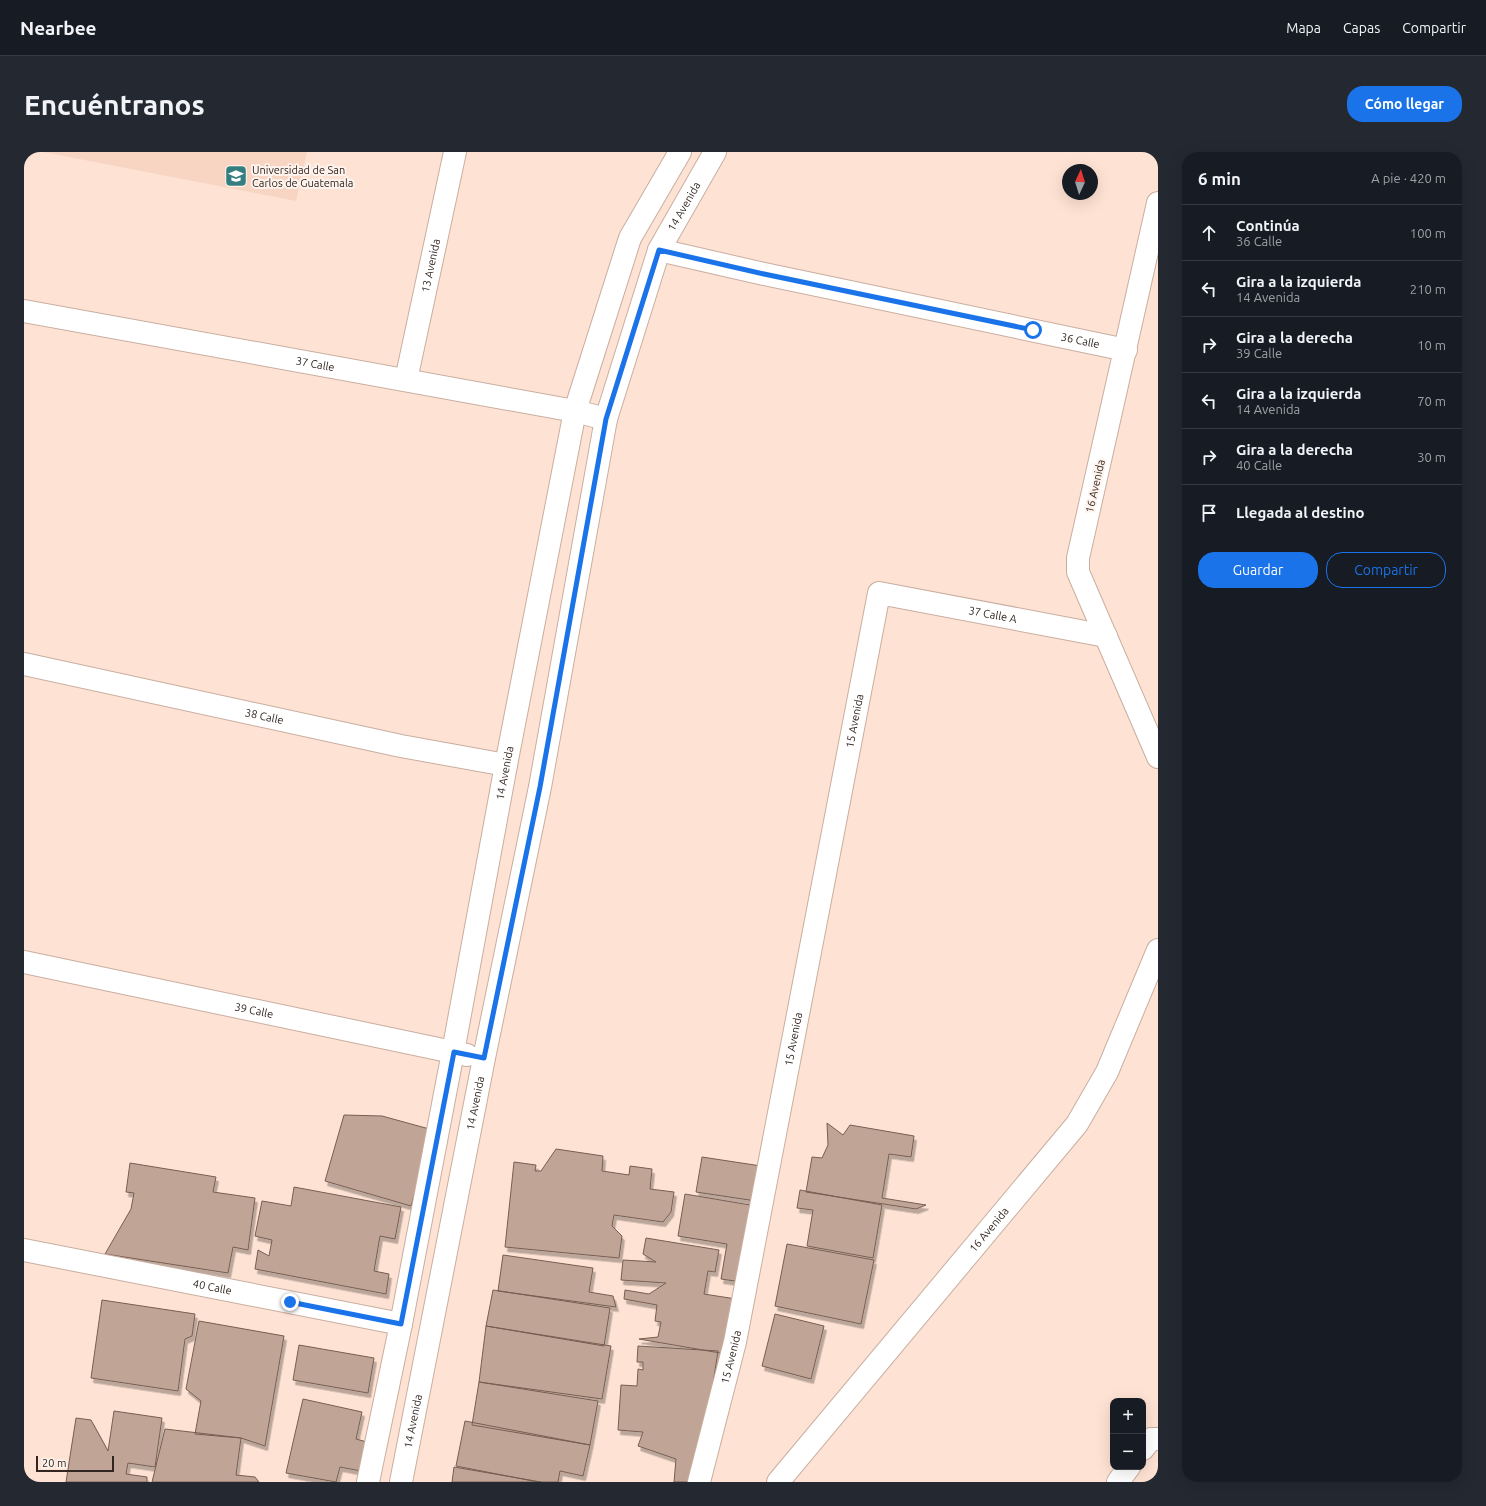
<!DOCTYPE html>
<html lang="es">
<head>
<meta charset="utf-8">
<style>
	:root { --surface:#171b24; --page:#242831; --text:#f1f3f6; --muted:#9ea1a6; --line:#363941; --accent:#1a73e8 }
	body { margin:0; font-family:Ubuntu,sans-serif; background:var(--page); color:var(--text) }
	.controls { position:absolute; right:12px; bottom:12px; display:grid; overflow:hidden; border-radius:8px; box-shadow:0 4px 16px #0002 }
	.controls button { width:36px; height:36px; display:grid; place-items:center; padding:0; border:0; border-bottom:1px solid var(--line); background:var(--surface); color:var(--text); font:20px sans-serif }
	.compass { position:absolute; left:1038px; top:12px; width:36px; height:36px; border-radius:50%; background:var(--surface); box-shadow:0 4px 16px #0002; rotate:4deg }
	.scale { position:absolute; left:12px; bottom:10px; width:78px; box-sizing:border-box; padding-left:4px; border:2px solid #312621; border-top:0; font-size:11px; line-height:14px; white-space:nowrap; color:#312621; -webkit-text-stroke:3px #fff3ed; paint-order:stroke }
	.stop { position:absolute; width:12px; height:12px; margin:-9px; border:3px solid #1a73e8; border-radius:50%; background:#fff }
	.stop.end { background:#1a73e8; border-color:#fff; box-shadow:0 1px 4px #0008 }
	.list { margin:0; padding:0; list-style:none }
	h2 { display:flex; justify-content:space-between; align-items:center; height:52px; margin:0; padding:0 16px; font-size:17px }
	h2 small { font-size:13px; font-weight:400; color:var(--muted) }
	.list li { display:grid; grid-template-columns:26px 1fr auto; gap:12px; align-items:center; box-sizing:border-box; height:56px; padding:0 16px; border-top:1px solid var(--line) }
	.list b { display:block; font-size:15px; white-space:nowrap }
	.list p { margin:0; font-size:13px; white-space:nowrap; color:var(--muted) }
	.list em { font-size:13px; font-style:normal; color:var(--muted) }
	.actions { display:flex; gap:8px; padding:12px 16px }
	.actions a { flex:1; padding:9px 0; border:1px solid var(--accent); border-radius:16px; text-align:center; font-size:14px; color:var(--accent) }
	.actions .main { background:var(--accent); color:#fff }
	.icon { flex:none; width:22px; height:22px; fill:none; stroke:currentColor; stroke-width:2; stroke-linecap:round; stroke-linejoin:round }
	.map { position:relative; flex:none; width:1134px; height:1330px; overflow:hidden; border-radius:16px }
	header { display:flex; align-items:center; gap:24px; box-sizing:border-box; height:56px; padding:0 20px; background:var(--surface); border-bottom:1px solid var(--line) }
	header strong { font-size:19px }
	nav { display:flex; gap:22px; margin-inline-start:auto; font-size:14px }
	.intro { display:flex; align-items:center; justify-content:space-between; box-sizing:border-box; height:96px; padding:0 24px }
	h1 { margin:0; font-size:28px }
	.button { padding:10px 18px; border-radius:16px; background:var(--accent); color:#fff; font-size:14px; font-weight:700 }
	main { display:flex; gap:24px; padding:0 24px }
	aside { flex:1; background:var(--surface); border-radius:16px; box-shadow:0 4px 16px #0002 }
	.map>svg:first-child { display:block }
	.built { fill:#f8d5c3 }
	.building { fill:#c0a597; stroke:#765e51; filter:url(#shadow) }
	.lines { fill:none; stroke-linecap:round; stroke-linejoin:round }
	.minor-casing { stroke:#c9aea0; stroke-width:24 }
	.minor { stroke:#fff; stroke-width:22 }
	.route { stroke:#1a73e8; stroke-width:5 }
	.labels { text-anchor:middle; stroke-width:4; stroke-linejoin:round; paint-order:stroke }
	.poi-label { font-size:11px; fill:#312621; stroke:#fff3ed; text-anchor:start }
	.street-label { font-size:11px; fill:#312621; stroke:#fff3ed }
</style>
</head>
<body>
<header>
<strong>Nearbee</strong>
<nav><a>Mapa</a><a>Capas</a><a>Compartir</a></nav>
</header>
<div class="intro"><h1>Encuéntranos</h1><a class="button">Cómo llegar</a></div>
<main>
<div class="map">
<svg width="1134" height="1330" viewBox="0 0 1134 1330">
	<defs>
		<filter id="shadow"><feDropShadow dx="2.5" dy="4.5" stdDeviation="0" flood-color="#0004"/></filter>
	</defs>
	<rect width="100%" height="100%" fill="#fee2d3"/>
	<path class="built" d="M19 0H283L272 49Z"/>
	<path class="building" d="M320 963 358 964 409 978 387 1054 301 1029Z
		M803 971 819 983 826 973 890 984 887 1005 865 1002 858 1046 902 1053 892 1057 782 1040 788 1005 798 1006 804 993Z
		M532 997 579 1004 578 1019 605 1023 606 1014 628 1017 626 1037 650 1040 647 1060 639 1070 590 1063 588 1074 598 1084 595 1106 481 1095 490 1010 512 1013 511 1019H517Z
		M678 1005 737 1014 732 1049 672 1040Z
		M106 1011 192 1025 189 1040 231 1046 224 1098 209 1095 204 1121 81 1102 107 1057 110 1041 102 1040Z
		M270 1035 377 1055 371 1087 356 1084 350 1119 365 1122 362 1142 231 1117 234 1098 245 1104 248 1088 231 1084 238 1049 267 1054Z
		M776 1038 858 1053 849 1106 783 1094 789 1058 773 1056Z
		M661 1042 732 1054 718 1130 697 1127 703 1092 654 1084Z
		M622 1086 695 1098 691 1120 684 1119 680 1142 712 1147 702 1202 615 1187 634 1185 637 1170 631 1169 633 1153 600 1147 601 1138 625 1142 642 1131 597 1128 599 1108 632 1110 619 1102Z
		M763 1092 850 1108 837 1172 751 1154Z
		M479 1103 569 1116 565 1140 589 1144 592 1155 474 1139Z
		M469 1138 586 1156 580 1194 462 1174Z
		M78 1148 171 1162 168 1184 161 1187 154 1239 67 1226Z
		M751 1162 800 1174 787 1227 738 1214Z
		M175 1169 260 1184 241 1294 217 1286 171 1282 177 1249 162 1237Z
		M462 1174 587 1194 578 1247 455 1230Z
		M275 1193 350 1206 344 1241 269 1228Z
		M614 1194 694 1199 674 1330H650L652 1307 614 1294 619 1280 594 1278 597 1233 613 1234 614 1217 619 1218V1210H613Z
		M455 1230 574 1249 566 1293 448 1273Z
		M279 1247 338 1260 332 1287 343 1290 337 1319 316 1315 312 1330 262 1321Z
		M90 1259 138 1266 131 1315 104 1311 102 1322 123 1325V1330H42L52 1266 67 1268 84 1299Z
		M441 1269 566 1293 559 1324 536 1319 534 1330H514L432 1314Z
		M141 1277 217 1286 212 1323 231 1325 235 1330H128Z
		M430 1315 517 1330H428Z"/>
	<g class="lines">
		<g class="minor-casing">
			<g id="minor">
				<path d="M1134 51 1054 406V420L1134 605"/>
				<path id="s1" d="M635 98 740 122 1102 198"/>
				<path id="s2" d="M0 159 551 259 582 267"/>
				<path id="s3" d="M382 228 431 0"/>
				<path id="s4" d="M0 512 377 594 482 613"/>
				<path id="s5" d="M0 810 443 903"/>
				<path id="s6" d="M0 1098 377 1172"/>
				<path d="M1119 1297 1127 1287H1134"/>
				<path id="s7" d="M344 1330 377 1172 429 900 482 613 551 259 606 86 656 0"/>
				<path id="s8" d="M377 1330 460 906 516 635 582 267 635 98 691 0"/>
				<path id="s9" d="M675 1330 711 1190 855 441 1082 484"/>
				<path id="s10" d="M754 1330 1053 972 1083 920 1134 798"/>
				<path d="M1094 1330 1105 1315"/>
			</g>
		</g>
		<use href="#minor" class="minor"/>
	</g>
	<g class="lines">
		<path class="route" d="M266 1150 377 1172 430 900 460 906 516 635 582 267 635 98 740 122 1009 178"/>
	</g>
	<defs>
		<g id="university-square" transform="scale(1.15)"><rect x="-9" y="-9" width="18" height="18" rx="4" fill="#357e80" stroke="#fff3ed"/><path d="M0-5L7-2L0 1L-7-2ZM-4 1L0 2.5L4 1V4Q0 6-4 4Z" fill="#fff"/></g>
	</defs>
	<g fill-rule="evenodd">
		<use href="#university-square" x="212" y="24"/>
	</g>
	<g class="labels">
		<g class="poi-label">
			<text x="228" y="22">Universidad de San<tspan x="228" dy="13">Carlos de Guatemala</tspan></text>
		</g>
		<g class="street-label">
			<text dy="4" stroke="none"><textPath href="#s8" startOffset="1310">14 Avenida</textPath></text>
			<text dy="4" stroke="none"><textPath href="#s3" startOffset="117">13 Avenida</textPath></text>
			<text dy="4" stroke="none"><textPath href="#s1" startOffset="431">36 Calle</textPath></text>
			<text dy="4" stroke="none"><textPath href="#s2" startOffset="296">37 Calle</textPath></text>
			<text transform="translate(1071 334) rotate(-77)" y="4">16 Avenida</text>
			<text dy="4" stroke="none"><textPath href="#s9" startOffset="1023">37 Calle A</textPath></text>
			<text dy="4" stroke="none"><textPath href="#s4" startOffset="246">38 Calle</textPath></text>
			<text dy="4" stroke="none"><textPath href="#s9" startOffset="777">15 Avenida</textPath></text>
			<text dy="4" stroke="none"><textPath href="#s7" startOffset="722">14 Avenida</textPath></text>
			<text dy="4" stroke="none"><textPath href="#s5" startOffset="235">39 Calle</textPath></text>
			<text dy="4" stroke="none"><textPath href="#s9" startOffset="453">15 Avenida</textPath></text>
			<text dy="4" stroke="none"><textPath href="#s8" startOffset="386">14 Avenida</textPath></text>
			<text dy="4" stroke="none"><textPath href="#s10" startOffset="329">16 Avenida</textPath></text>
			<text dy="4" stroke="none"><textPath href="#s6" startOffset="192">40 Calle</textPath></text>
			<text dy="4" stroke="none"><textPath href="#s9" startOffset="129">15 Avenida</textPath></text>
			<text dy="4" stroke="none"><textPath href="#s8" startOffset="62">14 Avenida</textPath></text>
		</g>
	</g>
</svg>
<div class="controls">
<button>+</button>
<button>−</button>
</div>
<svg class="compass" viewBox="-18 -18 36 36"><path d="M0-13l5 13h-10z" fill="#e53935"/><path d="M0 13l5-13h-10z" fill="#9ea1a6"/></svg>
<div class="scale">20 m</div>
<div class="stop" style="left:1009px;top:178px"></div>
<div class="stop end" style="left:266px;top:1150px"></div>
</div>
<aside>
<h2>6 min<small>A pie · 420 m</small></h2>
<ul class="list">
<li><svg class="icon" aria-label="ahead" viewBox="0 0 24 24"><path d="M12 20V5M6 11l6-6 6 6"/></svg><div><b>Continúa</b><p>36 Calle</p></div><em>100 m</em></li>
<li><svg class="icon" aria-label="left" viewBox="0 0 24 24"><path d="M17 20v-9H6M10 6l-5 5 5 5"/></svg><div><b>Gira a la izquierda</b><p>14 Avenida</p></div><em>210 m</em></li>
<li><svg class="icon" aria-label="right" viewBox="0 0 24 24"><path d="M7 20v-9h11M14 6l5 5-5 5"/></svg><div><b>Gira a la derecha</b><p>39 Calle</p></div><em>10 m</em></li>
<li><svg class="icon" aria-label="left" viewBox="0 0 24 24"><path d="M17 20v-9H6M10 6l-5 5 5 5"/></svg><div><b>Gira a la izquierda</b><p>14 Avenida</p></div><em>70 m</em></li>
<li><svg class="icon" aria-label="right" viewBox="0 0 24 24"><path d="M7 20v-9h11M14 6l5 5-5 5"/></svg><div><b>Gira a la derecha</b><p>40 Calle</p></div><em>30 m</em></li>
<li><svg class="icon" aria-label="arrive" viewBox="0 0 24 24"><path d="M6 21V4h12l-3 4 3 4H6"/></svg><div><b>Llegada al destino</b></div></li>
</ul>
<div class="actions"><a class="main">Guardar</a><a>Compartir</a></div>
</aside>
</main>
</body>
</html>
